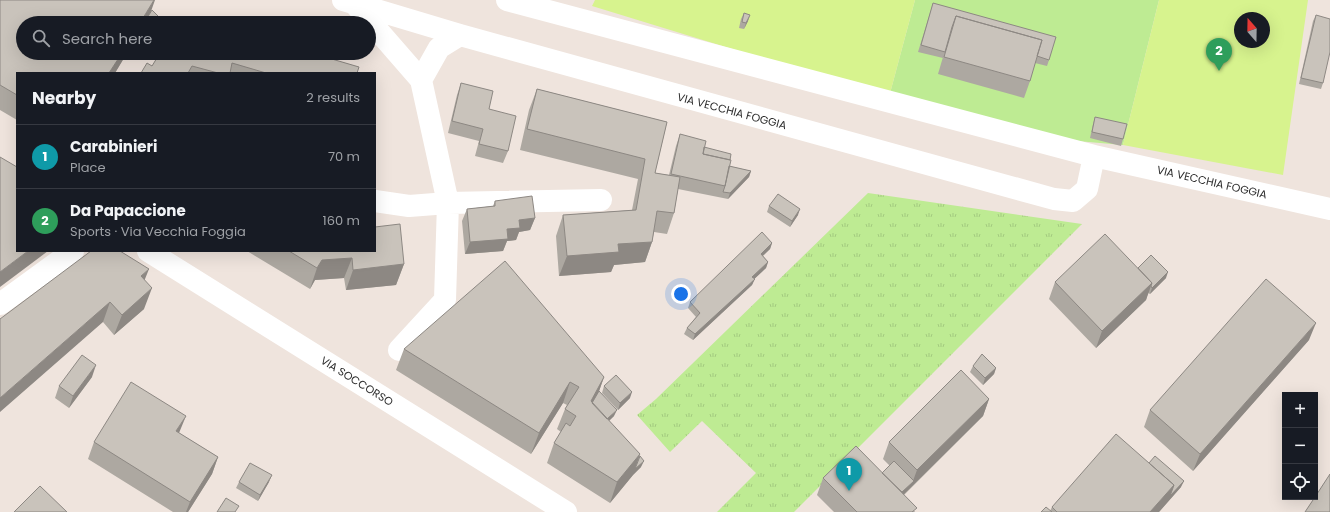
<!DOCTYPE html>
<html lang="en">
<head>
<meta charset="utf-8">
<style>
	:root { --surface:#171b24; --page:#20242c; --text:#f1f3f6; --muted:#9ea1a6; --line:#363941; --accent:#8c9099 }
	body { margin:0; font-family:Poppins,sans-serif; background:var(--page); color:var(--text) }
	.controls { position:absolute; right:12px; bottom:12px; display:grid; overflow:hidden; border-radius:0px; box-shadow:0 4px 16px #0002 }
	.controls button { width:36px; height:36px; display:grid; place-items:center; padding:0; border:0; border-bottom:1px solid var(--line); background:var(--surface); color:var(--text); font:20px sans-serif }
	.compass { position:absolute; left:1234px; top:12px; width:36px; height:36px; border-radius:50%; background:var(--surface); box-shadow:0 4px 16px #0002; rotate:340deg }
	.you { position:absolute; left:681px; top:294px; width:14px; height:14px; margin:-10px; border:3px solid #fff; border-radius:50%; background:#1a73e8; box-shadow:0 0 0 6px #1a73e833 }
	.badge { display:grid; place-items:center; width:26px; height:26px; border-radius:50%; background:var(--accent); color:#fff; font-size:13px; font-weight:700 }
	.pin { position:absolute; translate:-50% -33px; filter:drop-shadow(0 1px 2px #0008) }
	.pin::after { content:''; position:absolute; top:21px; width:14px; height:12px; background:inherit; clip-path:polygon(0 0,100% 0,50% 100%) }
	.list { margin:0; padding:0; list-style:none }
	h2 { display:flex; justify-content:space-between; align-items:center; height:52px; margin:0; padding:0 16px; font-size:17px }
	h2 small { font-size:13px; font-weight:400; color:var(--muted) }
	.list li { display:grid; grid-template-columns:26px 1fr auto; gap:12px; align-items:center; box-sizing:border-box; height:64px; padding:0 16px; border-top:1px solid var(--line) }
	.list b { display:block; font-size:15px; white-space:nowrap }
	.list p { margin:0; font-size:13px; white-space:nowrap; color:var(--muted) }
	.list em { font-size:13px; font-style:normal; color:var(--muted) }
	.icon { flex:none; width:22px; height:22px; fill:none; stroke:currentColor; stroke-width:2; stroke-linecap:round; stroke-linejoin:round }
	.map { position:relative; flex:none; width:1330px; height:512px; overflow:hidden }
	.search { position:absolute; background:var(--surface); box-shadow:0 4px 16px #0002; left:16px; top:16px; width:360px; height:44px; display:flex; align-items:center; gap:10px; box-sizing:border-box; padding:0 14px; border-radius:22px; color:var(--muted); font-size:15px }
	.panel { position:absolute; background:var(--surface); box-shadow:0 4px 16px #0002; left:16px; top:72px; width:360px; height:180px; border-radius:0px }
	.map>svg:first-child { display:block }
	.grass { fill:url(#grass-tufts) }
	.garden { fill:#beeb93 }
	.pitch { fill:#d7f38e; fill-rule:evenodd }
	.lines { fill:none; stroke-linecap:round; stroke-linejoin:round }
	.street { stroke:#fff; stroke-width:22 }
	.secondary { stroke:#fff; stroke-width:22 }
	.wall { fill:#ada8a1 }
	.shaded-wall { fill:#8d8883 }
	.building { fill:#c9c3bb; stroke:#8d8883 }
	.labels { text-anchor:middle; stroke-width:3; stroke-linejoin:round; paint-order:stroke }
	.street-label { font-size:11px; fill:#2c2c2c; stroke:#fff }
</style>
</head>
<body>
<div class="map">
<svg width="1330" height="512" viewBox="0 0 1330 512">
	<defs>
		<pattern id="grass-tufts" width="24" height="20" patternUnits="userSpaceOnUse"><rect width="24" height="20" fill="#beeb93"/><path d="M3 7l-1-3M5 7V3M7 7l1-3M15 17l-1-3M17 17v-4M19 17l1-3" fill="none" stroke="#a3ca7f"/></pattern>
	</defs>
	<rect width="100%" height="100%" fill="#efe4dd"/>
	<path class="grass" d="M868 193 1082 224 794 512H717L756 473 702 421 670 452 637 415 656 399Z"/>
	<path class="garden" d="M915 0H1159L1123 145 1077 141 889 97Z"/>
	<path class="pitch" d="M595 0H915L889 97 592 6Z
		M1159 0H1308L1283 175 1123 145ZM1240 18H1264V42H1240Z"/>
	<g class="lines">
		<path class="street" d="M343 0 460 35 1054 199 1073 201 1087 189 1094 156
			M507 0 1094 156 1330 209
			M354 3 421 80 448 203 445 300 399 350
			M421 80 439 48 460 35
			M375 201 409 206 448 203 601 200
			M0 304 73 251"/>
		<path class="secondary" d="M148 251 566 512"/>
	</g>
	<path class="wall" d="M0 0 152 10 23 23 127 53 115 73H17V120L0 110Z
		M933 3 1049 60 1047 66 1035 63 1030 81 1024 98 938 74 943 57V58L918 52Z
		M744 13 748 21 744 29 739 28 741 19Z
		M1316 15 1323 83 1321 89 1299 84 1313 21Z
		M194 53H326L325 57 357 73H141L152 66Z
		M461 83 489 109 508 151 503 163 475 156 479 141 448 133 457 95Z
		M537 89 667 122 655 173 669 175 676 146 680 134 730 160 729 166 751 171 749 177 728 199 678 189 674 213 667 234 654 232 652 242 645 262 614 265 611 272 559 276 556 236 563 215 632 210 638 179 520 150 529 110Z
		M1095 117 1123 139 1121 146 1090 138 1093 124Z
		M495 201 535 218 530 230 519 232 516 240 507 241 503 251 465 254 462 221 467 209 493 206Z
		M769 206 798 215 790 227 767 212Z
		M772 243 770 249 763 256 768 262 766 268 754 279 752 285 693 340 684 334 687 328 696 317 688 308 690 302Z
		M247 251H375L404 264 396 285 346 290 344 278 315 280 310 289Z
		M1138 268 1166 278 1150 294 1148 293 1146 300 1096 348 1049 299 1055 282Z
		M145 280 144 309 114 335 103 322 0 319Z
		M1309 340 1193 471 1144 427 1150 410Z
		M404 349 604 377 599 391 614 416 609 421 640 456 641 467 633 475 610 503 547 463 554 443 561 432 557 429 565 409 567 405 563 403 531 454 396 370Z
		M973 366 996 368 994 374 983 385 970 372Z
		M92 377 69 408 55 398 59 386Z
		M604 386 630 398 618 410 602 393Z
		M989 399 983 416 904 495 915 512H834L817 495 823 478 882 473 890 466 883 459 889 442Z
		M179 433 218 457 212 474 188 512H173L88 459 94 442Z
		M1149 463 1181 487 1159 512H1041L1050 511 1052 507Z
		M239 482H269L258 501 236 488Z"/>
	<path class="shaded-wall" d="M154 0H155L149 17 145 23H140Z
		M750 15 748 21 744 29 746 23Z
		M122 53H127L115 73H109Z
		M751 171 749 177 728 199 730 193Z
		M800 209 798 215 790 227 792 221Z
		M535 218 530 230 519 232 516 240 507 241 503 251 465 254 470 242 507 229 519 220Z
		M652 242 645 262 614 265 611 272 559 276 567 256 618 244Z
		M772 243 770 249 758 260 761 254Z
		M28 251H48L0 287V272Z
		M352 258 344 278 315 280 310 289 317 268 322 260Z
		M768 262 766 268 750 283 752 277Z
		M404 264 396 285 346 290 353 270Z
		M149 269 141 289V276Z
		M1168 272 1166 278 1150 294 1152 288Z
		M755 279 752 285 693 340 695 334Z
		M1152 283 1146 300 1096 348 1102 331Z
		M152 288 144 309 114 335 122 315Z
		M110 302 103 322 0 412V398Z
		M1316 323 1309 340 1193 471 1200 454Z
		M96 365 92 377 69 408 73 396Z
		M996 368 994 374 983 385 985 378Z
		M604 377 597 397 585 415 591 401Z
		M570 382 563 403 531 454 539 433Z
		M632 392 630 398 618 410 620 403Z
		M989 399 983 416 892 506 894 500 913 481 917 470Z
		M617 410 614 416 595 434 597 428Z
		M186 416 179 433 170 448 176 431Z
		M640 454 633 475 635 469 644 461 641 467 633 475 610 503 617 482Z
		M218 457 212 474 188 512H186L190 502Z
		M272 475 269 482 258 501 260 495Z
		M1184 481 1181 487 1159 512H1150L1174 485Z"/>
	<path class="building" d="M0 0H154L140 23H23V53H122L109 73H17V95L0 85Z
		M933 3 1056 37 1049 60 1037 56 1042 40 956 16 952 27 945 52 921 45Z
		M152 10 160 18 158 23H144Z
		M744 13 750 15 746 23 742 22Z
		M1316 15 1330 19V52L1323 83 1301 78Z
		M956 16 1042 40 1030 81 944 57Z
		M160 53H193L194 54V53H326L325 57 359 67 357 73H266L232 63 230 73H218L192 66 188 73H141L147 63 152 66Z
		M461 83 493 91 489 109 516 116 508 151 479 144 483 129 452 121Z
		M537 89 667 122 655 173 680 177 674 213 657 211 652 242 618 244 619 252 567 256 563 215 636 210 645 159 527 129Z
		M1095 117 1127 124 1123 139 1092 132Z
		M680 134 706 141 703 154 731 160 725 186 671 174Z
		M704 147 731 154 730 160 703 154Z
		M0 157 17 167V251H28L0 272Z
		M729 166 751 171 730 193 723 192 725 186Z
		M778 194 800 209 792 221 769 206Z
		M532 196 535 218 519 220 520 228 507 229 508 239 470 242 467 209 495 206V201Z
		M400 224 404 264 353 270 352 258 322 260 317 268 289 251H375V227Z
		M762 232 772 243 761 254 768 262 752 277 755 279 695 334 687 328 700 313 690 302Z
		M1105 234 1152 283 1102 331 1055 282Z
		M91 251H120L149 269 141 276 152 288 122 315 110 302 0 398V319Z
		M1151 255 1168 272 1152 288 1151 286 1152 283 1138 268Z
		M505 261 604 377 591 401 640 454 617 482 554 443 566 423 570 426 576 416 565 409 579 387 570 382 539 433 404 349Z
		M1266 279 1316 323 1200 454 1150 410Z
		M982 354 996 368 985 378 973 366Z
		M82 355 96 365 73 396 59 386Z
		M961 370 989 399 917 470 889 442Z
		M616 375 632 392 620 403 604 386Z
		M131 382 186 416 176 431 218 457 190 502 94 442Z
		M599 391 617 410 607 419 592 403Z
		M1116 434 1174 485 1150 512H1057L1052 507Z
		M856 446 917 508 912 512H857L823 478Z
		M640 456 644 461 635 469Z
		M1155 456 1184 481 1170 496 1174 485 1149 463Z
		M894 461 914 481 902 492 882 473Z
		M250 463 272 475 260 495 239 482Z
		M1330 474V512H1305L1315 497Z
		M40 486 67 512H14Z
		M226 498 239 506 235 512H217Z
		M1046 507 1052 512H1041Z"/>
	<g class="labels">
		<g class="street-label">
			<text transform="translate(732 111) rotate(15)" y="4">VIA VECCHIA FOGGIA</text>
			<text transform="translate(1212 182) rotate(13)" y="4">VIA VECCHIA FOGGIA</text>
			<text transform="translate(357 381) rotate(32)" y="4">VIA SOCCORSO</text>
		</g>
	</g>
</svg>
<div class="controls">
<button>+</button>
<button>−</button>
<button><svg class="icon" aria-label="locate" viewBox="0 0 24 24"><circle cx="12" cy="12" r="6"/><path d="M12 2v4M12 18v4M2 12h4M18 12h4"/></svg></button>
</div>
<svg class="compass" viewBox="-18 -18 36 36"><path d="M0-13l5 13h-10z" fill="#e53935"/><path d="M0 13l5-13h-10z" fill="#9ea1a6"/></svg>
<div class="you"></div>
<div class="pin badge" style="left:849px;top:491px;background:#0f9aa8">1</div>
<div class="pin badge" style="left:1219px;top:71px;background:#2e9e5b">2</div>
<div class="search"><svg class="icon" aria-label="search" viewBox="0 0 24 24"><circle cx="10" cy="10" r="6"/><path d="M15 15l6 6"/></svg>Search here</div>
<section class="panel">
<h2>Nearby<small>2 results</small></h2>
<ul class="list">
<li><span class="badge" style="background:#0f9aa8">1</span><div><b>Carabinieri</b><p>Place</p></div><em>70 m</em></li>
<li><span class="badge" style="background:#2e9e5b">2</span><div><b>Da Papaccione</b><p>Sports · Via Vecchia Foggia</p></div><em>160 m</em></li>
</ul>
</section>
</div>
</body>
</html>
